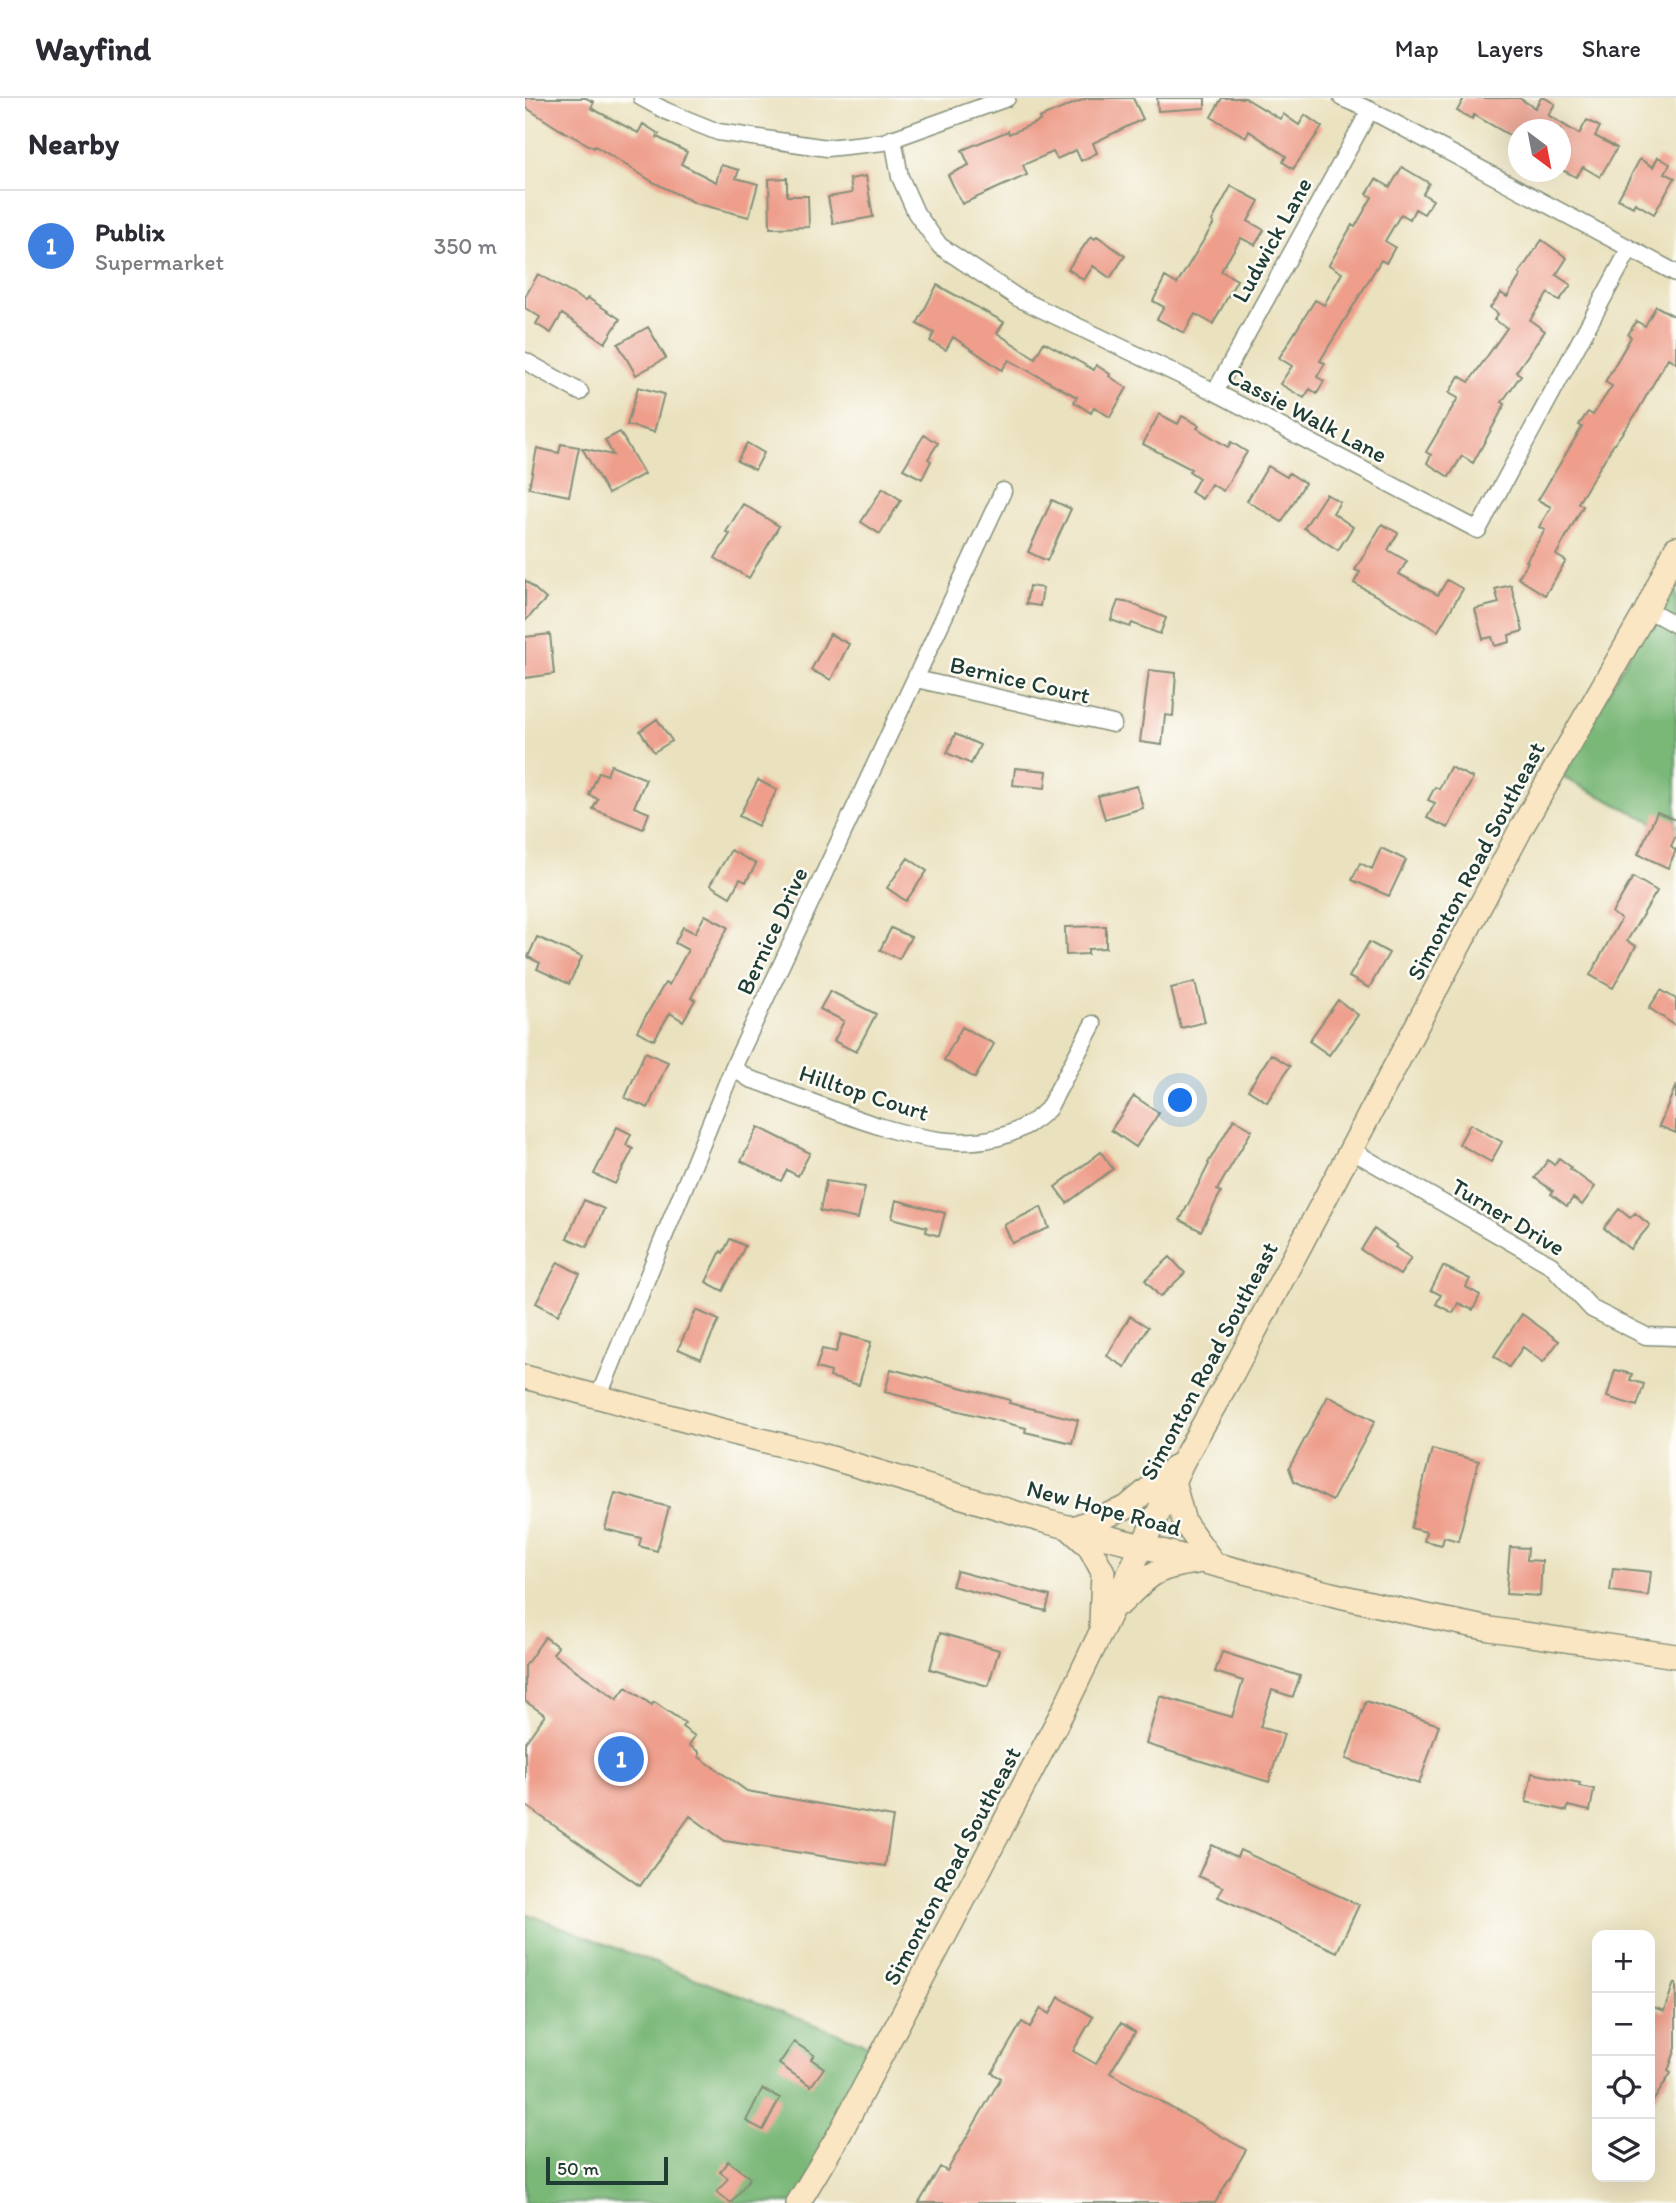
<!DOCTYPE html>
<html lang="en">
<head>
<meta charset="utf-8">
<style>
	:root { --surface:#fff; --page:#f7f7f7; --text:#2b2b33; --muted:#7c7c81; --line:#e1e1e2; --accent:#d1495b }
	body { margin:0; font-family:Itim,sans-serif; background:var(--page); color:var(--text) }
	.controls { position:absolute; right:21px; bottom:21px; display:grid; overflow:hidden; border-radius:14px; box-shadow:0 7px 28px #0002 }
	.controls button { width:63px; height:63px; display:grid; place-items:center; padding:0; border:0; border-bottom:2px solid var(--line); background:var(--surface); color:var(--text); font:35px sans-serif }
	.compass { position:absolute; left:983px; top:21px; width:63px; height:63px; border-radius:50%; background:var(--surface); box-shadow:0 7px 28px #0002; rotate:148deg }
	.scale { position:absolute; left:21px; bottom:18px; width:122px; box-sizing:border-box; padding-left:7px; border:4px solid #1f3d34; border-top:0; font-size:19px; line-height:24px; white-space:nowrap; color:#1f3d34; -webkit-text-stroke:5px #fdfcf7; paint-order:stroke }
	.you { position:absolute; left:656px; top:1003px; width:24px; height:24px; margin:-18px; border:5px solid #fff; border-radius:50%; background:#1a73e8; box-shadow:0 0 0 10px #1a73e833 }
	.badge { display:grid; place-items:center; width:46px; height:46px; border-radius:50%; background:var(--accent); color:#fff; font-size:23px; font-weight:700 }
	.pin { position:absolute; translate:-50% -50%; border:4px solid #fff; box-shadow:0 2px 7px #0006 }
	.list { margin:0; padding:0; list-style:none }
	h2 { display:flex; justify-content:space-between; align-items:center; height:91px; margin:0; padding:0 28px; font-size:30px }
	h2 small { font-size:23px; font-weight:400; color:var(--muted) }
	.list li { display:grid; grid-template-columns:46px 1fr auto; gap:21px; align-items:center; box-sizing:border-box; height:112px; padding:0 28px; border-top:2px solid var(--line) }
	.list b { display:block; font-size:26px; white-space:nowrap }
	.list p { margin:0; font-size:23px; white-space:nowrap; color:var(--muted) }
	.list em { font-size:23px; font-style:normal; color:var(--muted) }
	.icon { flex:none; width:38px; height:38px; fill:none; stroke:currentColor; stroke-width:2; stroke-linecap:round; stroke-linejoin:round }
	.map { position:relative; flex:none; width:1151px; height:2105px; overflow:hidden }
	header { display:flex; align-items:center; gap:42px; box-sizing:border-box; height:98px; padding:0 35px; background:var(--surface); border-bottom:2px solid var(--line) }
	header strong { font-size:33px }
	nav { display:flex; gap:38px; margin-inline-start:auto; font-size:24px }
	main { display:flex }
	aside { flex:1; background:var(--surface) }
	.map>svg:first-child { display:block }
	.forest { fill:#7ab878; stroke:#4c7a56; stroke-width:2 }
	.building { fill:#ee9e8b }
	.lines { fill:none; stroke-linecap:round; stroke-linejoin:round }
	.street-casing { stroke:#848f79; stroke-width:19 }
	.secondary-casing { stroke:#848f79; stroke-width:26 }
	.street { stroke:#fff; stroke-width:16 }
	.secondary { stroke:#fbe6c3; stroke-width:23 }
	.labels { text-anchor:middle; stroke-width:5; stroke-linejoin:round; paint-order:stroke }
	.street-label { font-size:24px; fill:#1f3d34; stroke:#fdfcf7 }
</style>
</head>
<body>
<header>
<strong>Wayfind</strong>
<nav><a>Map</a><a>Layers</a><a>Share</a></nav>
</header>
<main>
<aside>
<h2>Nearby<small></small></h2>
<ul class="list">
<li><span class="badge" style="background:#3f7fe0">1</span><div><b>Publix</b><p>Supermarket</p></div><em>350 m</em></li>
</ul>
</aside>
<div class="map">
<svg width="1151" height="2105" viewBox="0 0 1151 2105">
	<rect width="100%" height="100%" fill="#fdfcf7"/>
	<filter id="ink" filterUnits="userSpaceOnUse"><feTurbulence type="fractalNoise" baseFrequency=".0143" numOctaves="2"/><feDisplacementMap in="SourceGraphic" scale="14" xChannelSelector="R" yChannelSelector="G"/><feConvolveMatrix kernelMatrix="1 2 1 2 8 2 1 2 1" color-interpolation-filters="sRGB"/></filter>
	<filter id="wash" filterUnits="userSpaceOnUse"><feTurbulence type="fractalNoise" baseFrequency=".00686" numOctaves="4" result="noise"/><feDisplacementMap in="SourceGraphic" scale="28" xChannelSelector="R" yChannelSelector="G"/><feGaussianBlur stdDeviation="1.57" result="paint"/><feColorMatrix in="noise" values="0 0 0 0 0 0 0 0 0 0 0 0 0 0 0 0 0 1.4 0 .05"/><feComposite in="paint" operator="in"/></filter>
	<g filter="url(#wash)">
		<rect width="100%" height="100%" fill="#eae1be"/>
		<path class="forest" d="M1151 471V736L1037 679Z
			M0 1815 359 1953 270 2105H0Z"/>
		<g id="blocks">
			<path class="building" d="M0 0H61L69 4 66 10 113 35 118 26 134 36 132 39 162 54 156 66 191 84 196 67 214 72 211 80 233 86 224 119 170 105 128 84 70 48 69 50 34 31 0 9Z
				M562 0H608L618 21 568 45 572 55 556 63 551 52 532 61 528 54 498 67 502 77 437 106 423 77 444 67 437 52 483 33 484 36 515 23 514 20Z
				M632 0H680V10L633 13Z
				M697 0H720L755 21 758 16 774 27 780 17 797 29 768 71 758 64 761 58 724 33 721 39 686 19Z
				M939 0H994L1010 10 1016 0H1020L1030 6 1023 17 1054 36 1062 22 1075 29 1070 38 1092 50 1075 79 1058 69 1051 79 1035 71V32H993V42L949 17 947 21 932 13Z
				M1133 59 1145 66 1140 75 1150 80 1129 116 1110 105 1108 109 1093 101 1115 61 1128 69Z
				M877 69 904 85 898 96 908 102 899 116 890 111 885 121 876 116 860 143 870 149 861 165 856 162 795 263 800 265 792 279 799 283 792 296 785 291 779 300 755 286 767 268 754 260 790 202 799 207 817 175 804 167 827 127 830 129 847 99 842 96 851 81 865 89Z
				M341 78 348 119 308 126 303 99 327 95 325 81Z
				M262 80V98H283L284 129 245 130 244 81Z
				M706 88 734 103 723 123 739 132 730 147 716 140 696 173 712 182 688 226 670 216 659 235 632 221 639 209 628 203 640 179 652 186 689 125 687 123Z
				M566 138 570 141 572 138 600 158 585 180 568 168 559 182 543 171Z
				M1017 142 1042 160 1031 177 1046 187 1034 203 1023 195 1005 222 1020 233 991 274 996 277 977 304 980 306 972 321 948 365 937 358 924 379 902 365 906 357 901 354 933 300 924 295 934 278 944 284 982 230 969 222 973 216 965 210 976 195 982 199 996 177 994 175Z
				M13 176 60 203 63 200 95 221 80 245 37 216 26 235 11 226 15 219 0 210V199Z
				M412 187 479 224 472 235 510 260 519 244 569 272 571 267 585 276 584 278 602 290 585 319 569 309 566 315 549 304 552 299 484 262 477 272 428 239 421 252 405 243 409 235 392 226Z
				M1131 208 1151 219V265L1143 260 1111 316 1087 349 1053 405 1058 408 1031 457 1041 463 1020 497 993 480 1003 464 1001 463 1020 432 1014 429 1026 409 1013 402 1057 329 1054 327 1063 314 1068 317 1087 288 1080 284 1106 239 1103 237 1111 223 1120 228Z
				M123 229 141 260 111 277 93 246Z
				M113 289 139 296 129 334 102 327Z
				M634 316 653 326 657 318 674 327 672 330 703 349 706 344 722 354 698 393 686 386 677 401 666 394 674 380 664 373 666 371 618 346Z
				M95 334 119 376 83 396 57 350 88 357 80 342Z
				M399 337 413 345 403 361 406 363 397 381 378 371Z
				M222 345 239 355 230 372 212 363Z
				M36 346 54 349 44 398 4 390 12 350 34 355Z
				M743 368 762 379 764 375 780 385 757 424 722 403Z
				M358 390 376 402 355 436 336 424Z
				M801 396 815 404 808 415 828 429 813 452 779 430Z
				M527 402 546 411 522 463 503 454Z
				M218 406 254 428 224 480 190 460 205 436 201 434Z
				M857 426 873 435 863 452 882 463 874 476 913 497 922 482 938 491 913 533 829 485 835 474 830 472Z
				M0 482 21 501 0 523Z
				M986 487 998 533 984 537 985 544 970 548 967 539 958 541 950 511 974 505 970 491Z
				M504 488 518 490 515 508 501 506Z
				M593 503 605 505 641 520 635 536 607 525 605 529 586 522Z
				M25 536 29 576 0 580V539Z
				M305 536 324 546 306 582 286 572Z
				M624 572 651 575 648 618 640 617 637 647 615 644Z
				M132 621 147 643 129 654 115 633Z
				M430 636 455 647 446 666 422 655Z
				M86 667 121 681 109 709 124 715 118 731 68 711 73 701 64 697 74 674 82 677Z
				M925 669 948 680 923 730 902 720 910 705 903 702 910 689 914 691Z
				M490 670 522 673 520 690 488 687Z
				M233 682 252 692 233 728 214 718Z
				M612 688 618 710 580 721 573 698Z
				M1132 714 1151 722V737L1146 748 1151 752 1143 770 1113 756Z
				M856 750 881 762 864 798 827 782 835 765 847 771Z
				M206 752 231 766 221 784 215 781 205 799 185 787Z
				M383 760 402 773 381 803 362 790Z
				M1108 779 1132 793 1102 843 1111 848 1088 890 1065 877 1096 821 1087 815Z
				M180 817 203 829 166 900 170 902 158 923 145 915 129 942 112 933 140 885 144 887 163 852 150 845 158 829 170 835Z
				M581 828V850L563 851V856L541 857 540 829Z
				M366 830 386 839 374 861 355 852Z
				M12 839 57 859 44 886 12 871 15 865 3 859Z
				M844 844 864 855 844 890 824 879Z
				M670 884 680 924 656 930 646 890Z
				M1136 892 1151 901V928L1124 910Z
				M305 893 351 916 331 954 309 943 319 923 295 911Z
				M813 902 833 917 804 957 784 943Z
				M437 929 469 946 450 980 419 962Z
				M120 954 143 964 123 1010 100 1000Z
				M746 956 765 968 742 1004 723 992Z
				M1151 987V1035L1134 1028Z
				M609 998 634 1015 611 1049 586 1032Z
				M709 1021 727 1032 692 1092 696 1094 676 1133 655 1122 684 1066 683 1065Z
				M945 1026 977 1044 966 1064 934 1046Z
				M92 1029 106 1036 101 1047 108 1051 90 1086 69 1076Z
				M233 1029 285 1055 273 1078 262 1072 256 1083 216 1063Z
				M576 1054 588 1071 542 1105 530 1089Z
				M1034 1060 1046 1069 1045 1071 1070 1089 1057 1107 1048 1100 1042 1108 1026 1096 1028 1093 1010 1080 1023 1062 1029 1067Z
				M301 1083 340 1089 333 1121 295 1113Z
				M59 1102 79 1111 62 1149 42 1140Z
				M371 1102 420 1115 414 1138 401 1134 402 1129 367 1120Z
				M516 1109 524 1130 487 1145 479 1127Z
				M1094 1111 1105 1120 1110 1115 1125 1127 1105 1151 1079 1130Z
				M849 1131 872 1147 870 1149 886 1160 875 1177 836 1152Z
				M205 1141 220 1148 198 1193 181 1184 196 1153 198 1155Z
				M645 1159 660 1175 635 1199 620 1182Z
				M33 1164 55 1176 33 1217 11 1205Z
				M918 1168 945 1181 941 1189 955 1197 948 1212 933 1205 928 1215 911 1206 916 1197 906 1192Z
				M171 1212 194 1222 176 1261 153 1251Z
				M997 1216 1034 1243 1018 1264 998 1249 984 1269 969 1258Z
				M605 1218 623 1229 600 1269 582 1258Z
				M316 1236 346 1244 334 1287 305 1279 306 1274 291 1270 297 1251 311 1254Z
				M366 1271 485 1302 484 1305 553 1322 547 1345 500 1334 501 1330 360 1294Z
				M1090 1272 1107 1276 1105 1282 1119 1286 1112 1308 1082 1299Z
				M803 1298 850 1323 807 1403 769 1383 764 1370Z
				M907 1351 954 1363 933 1443 919 1439 917 1447 899 1443 901 1434 886 1430Z
				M90 1395 144 1409 132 1453 114 1448 116 1440 80 1431Z
				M985 1449 1003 1450 1002 1462 1017 1463 1015 1498 981 1496Z
				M1088 1470 1126 1474 1123 1498 1085 1493Z
				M432 1473 525 1498 521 1513 427 1488Z
				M415 1535 474 1552 463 1588 405 1571Z
				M20 1539 33 1549 28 1556 92 1601 101 1589 127 1607 129 1604 160 1625 157 1629 170 1638 164 1647 174 1654V1659L222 1693 368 1719 360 1768 200 1743 165 1718 115 1788 0 1707V1645L20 1617 0 1603V1568Z
				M697 1554 775 1578 768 1599 747 1592 735 1629 759 1636 744 1684 621 1646 635 1598 707 1619 718 1583 690 1574Z
				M841 1603 914 1627 894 1686 821 1661Z
				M1007 1675 1055 1685 1054 1688 1069 1691 1065 1713 1043 1708 1042 1713 1001 1704Z
				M687 1747 712 1759 715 1752 834 1807 812 1854 693 1799 698 1789 673 1778Z
				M1149 1885H1151V1950L1143 1973 1146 1975 1125 2008V1908L1139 1913Z
				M534 1899 568 1919 548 1953 571 1966 596 1925 610 1934 585 1975 721 2052 690 2105H394L415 2069 422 2073 476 1980 467 1975 497 1924 505 1929 516 1910 525 1916Z
				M269 1944 289 1957 286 1961 299 1970 286 1988 254 1966Z
				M237 1991 255 2000 238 2032 221 2023Z
				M203 2063 225 2080 206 2105 192 2094 203 2080 195 2074Z"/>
		</g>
	</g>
	<g filter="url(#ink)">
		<use href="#blocks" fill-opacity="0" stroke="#848f79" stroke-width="2"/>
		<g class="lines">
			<g class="street-casing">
				<path id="street" d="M117 0 141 13 193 34 302 50 359 44 482 0
					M817 0 845 12 1151 175
					M368 40 375 79 391 115 415 148 493 200 690 294 953 432 1104 152
					M0 263 55 294
					M690 294 845 12
					M1122 511 1151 527
					M391 581 588 626
					M208 970 225 981C240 985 255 992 270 998 346 1025 455 1078 523 1011L568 926
					M824 1051 1026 1167 1067 1211 1121 1238 1151 1239
					M73 1300 208 970 478 393"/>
			</g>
			<g class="secondary-casing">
				<path id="secondary" d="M0 1279 196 1332 293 1356 515 1422 806 1496 897 1517 965 1531 1151 1558
					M648 1383 659 1424 689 1466
					M543 1429 564 1448 578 1474 576 1526
					M551 1429 601 1410 651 1368
					M596 1505C626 1476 628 1470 671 1464
					M273 2105 315 2035 438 1803 540 1609 659 1361 707 1276 998 727 1120 515 1151 450"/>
			</g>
			<use href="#street" class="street"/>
			<use href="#secondary" class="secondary"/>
		</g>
	</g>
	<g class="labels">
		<g class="street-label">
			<text transform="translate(747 142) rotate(-61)" y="8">Ludwick Lane</text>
			<text transform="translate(782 317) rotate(28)" y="8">Cassie Walk Lane</text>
			<text transform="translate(495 582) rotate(13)" y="8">Bernice Court</text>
			<text transform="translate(951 763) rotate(-62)" y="8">Simonton Road Southeast</text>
			<text transform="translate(247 833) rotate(-65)" y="8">Bernice Drive</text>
			<text transform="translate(339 995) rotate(18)" y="8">Hilltop Court</text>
			<text transform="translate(983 1119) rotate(31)" y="8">Turner Drive</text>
			<text transform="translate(684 1263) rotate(-62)" y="8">Simonton Road Southeast</text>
			<text transform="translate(579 1410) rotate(15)" y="8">New Hope Road</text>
			<text transform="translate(427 1768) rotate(-62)" y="8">Simonton Road Southeast</text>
		</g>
	</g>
</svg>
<div class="controls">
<button>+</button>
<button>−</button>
<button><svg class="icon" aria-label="locate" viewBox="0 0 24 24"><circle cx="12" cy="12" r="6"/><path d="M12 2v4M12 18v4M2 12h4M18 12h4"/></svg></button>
<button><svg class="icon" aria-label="layers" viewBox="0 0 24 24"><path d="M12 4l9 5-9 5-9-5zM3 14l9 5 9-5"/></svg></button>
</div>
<svg class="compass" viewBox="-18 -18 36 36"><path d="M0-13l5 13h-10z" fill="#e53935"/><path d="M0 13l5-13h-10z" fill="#7c7c81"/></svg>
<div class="scale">50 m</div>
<div class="you"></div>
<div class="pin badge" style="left:96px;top:1661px;background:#3f7fe0">1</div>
</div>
</main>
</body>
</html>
